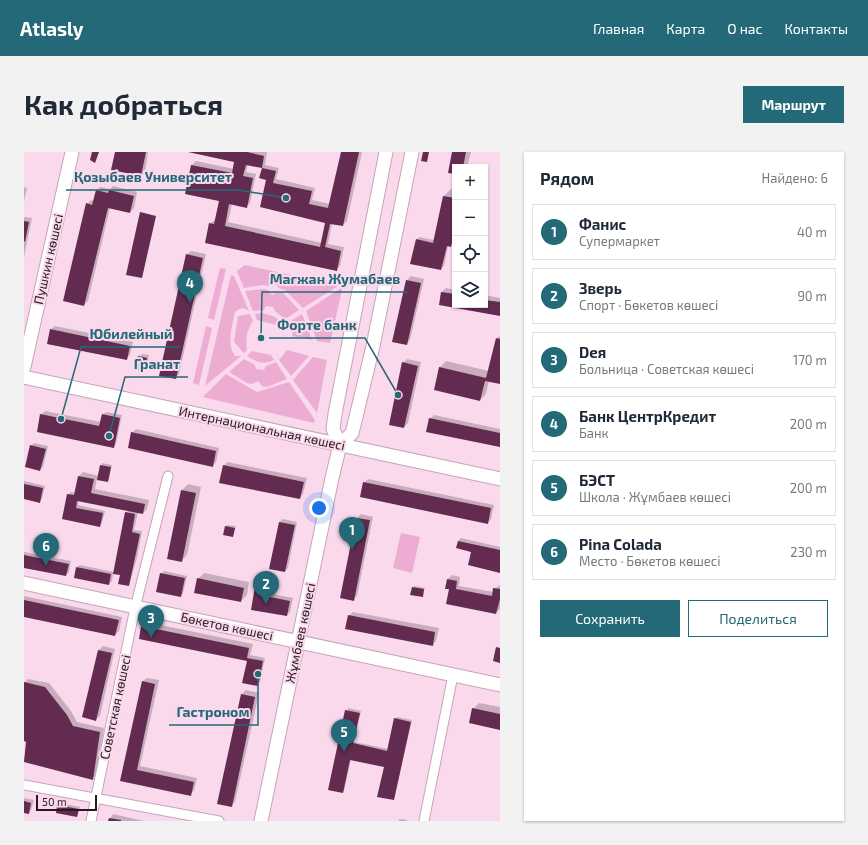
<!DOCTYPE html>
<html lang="ru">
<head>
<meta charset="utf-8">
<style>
	:root { --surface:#fff; --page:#f2f2f3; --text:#1f2937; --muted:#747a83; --line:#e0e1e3; --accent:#236978 }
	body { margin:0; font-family:"Exo 2",sans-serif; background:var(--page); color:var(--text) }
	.controls { position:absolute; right:12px; top:12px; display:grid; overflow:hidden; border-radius:0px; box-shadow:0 1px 3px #0004 }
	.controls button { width:36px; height:36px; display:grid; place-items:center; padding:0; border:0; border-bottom:1px solid var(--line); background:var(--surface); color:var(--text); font:20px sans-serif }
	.scale { position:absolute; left:12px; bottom:10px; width:61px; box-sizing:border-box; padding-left:4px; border:2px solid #261a21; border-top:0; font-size:11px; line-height:14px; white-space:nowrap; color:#261a21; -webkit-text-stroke:3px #fad9ec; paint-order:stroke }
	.you { position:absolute; left:295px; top:356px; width:14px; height:14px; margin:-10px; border:3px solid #fff; border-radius:50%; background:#1a73e8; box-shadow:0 0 0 6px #1a73e833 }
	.badge { display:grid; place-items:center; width:26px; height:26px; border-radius:50%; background:var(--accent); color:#fff; font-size:13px; font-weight:700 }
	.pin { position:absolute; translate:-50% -33px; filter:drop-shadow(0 1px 2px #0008) }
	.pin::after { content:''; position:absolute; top:21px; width:14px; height:12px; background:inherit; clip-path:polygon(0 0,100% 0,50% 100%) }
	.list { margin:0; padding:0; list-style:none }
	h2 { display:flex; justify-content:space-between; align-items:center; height:52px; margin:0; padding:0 16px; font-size:17px }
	h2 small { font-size:13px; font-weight:400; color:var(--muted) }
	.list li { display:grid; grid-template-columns:26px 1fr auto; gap:12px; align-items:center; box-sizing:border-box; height:56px; margin:0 8px 8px; padding:0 8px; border:1px solid var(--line); border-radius:0px }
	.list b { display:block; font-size:15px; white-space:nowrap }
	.list p { margin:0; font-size:13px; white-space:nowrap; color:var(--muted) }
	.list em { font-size:13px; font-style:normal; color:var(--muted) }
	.actions { display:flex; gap:8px; padding:12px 16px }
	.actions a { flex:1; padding:9px 0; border:1px solid var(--accent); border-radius:0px; text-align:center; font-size:14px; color:var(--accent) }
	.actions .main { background:var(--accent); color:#fff }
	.icon { flex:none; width:22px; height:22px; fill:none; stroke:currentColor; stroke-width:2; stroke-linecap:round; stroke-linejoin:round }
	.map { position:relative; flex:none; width:476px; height:669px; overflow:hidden; border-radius:0px }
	header { display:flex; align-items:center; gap:24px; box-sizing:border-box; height:56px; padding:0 20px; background:var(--accent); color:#fff }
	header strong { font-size:19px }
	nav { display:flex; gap:22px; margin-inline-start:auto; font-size:14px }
	.intro { display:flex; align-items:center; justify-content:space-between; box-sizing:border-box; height:96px; padding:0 24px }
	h1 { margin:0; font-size:28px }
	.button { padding:10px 18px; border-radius:0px; background:var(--accent); color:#fff; font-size:14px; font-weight:700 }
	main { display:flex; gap:24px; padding:0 24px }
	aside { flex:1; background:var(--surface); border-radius:0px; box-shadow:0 1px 3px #0004 }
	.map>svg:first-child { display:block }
	.green { fill:#edacd2 }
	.shadow { fill:#0003; fill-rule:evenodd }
	.building { fill:#632b4f; fill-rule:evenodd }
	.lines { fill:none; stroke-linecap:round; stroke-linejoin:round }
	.street-casing { stroke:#c5a5b7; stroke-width:11 }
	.secondary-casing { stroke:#c5a5b7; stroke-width:15 }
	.street { stroke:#fff; stroke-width:9 }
	.secondary { stroke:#fff; stroke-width:13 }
	.labels { text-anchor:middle; stroke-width:4; stroke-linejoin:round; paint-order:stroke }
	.street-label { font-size:13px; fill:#261a21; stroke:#fad9ec }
	.leader { fill:none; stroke:#236978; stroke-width:1.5 }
	.callout-dot { fill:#236978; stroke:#fad9ec; stroke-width:1.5 }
	.callout-label { font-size:14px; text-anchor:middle; font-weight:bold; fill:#236978; stroke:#fad9ec; stroke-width:4; stroke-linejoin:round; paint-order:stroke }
</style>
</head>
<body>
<header>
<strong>Atlasly</strong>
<nav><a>Главная</a><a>Карта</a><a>О нас</a><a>Контакты</a></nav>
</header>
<div class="intro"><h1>Как добраться</h1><a class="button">Маршрут</a></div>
<main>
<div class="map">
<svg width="476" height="669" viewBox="0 0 476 669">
	<rect width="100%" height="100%" fill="#fad9ec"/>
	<path class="green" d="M221 113 313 133 314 134 279 156 261 138 255 136 251 131 245 134 238 133 220 136 213 119Z
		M196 116 202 117 190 168 184 166Z
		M207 123 210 124 225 159 220 156 215 157 211 160C208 176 202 191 211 204H217L181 234Z
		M317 136 318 138 306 191 293 189 282 159Z
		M240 137 244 138 248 143 255 140 259 141 275 158 261 167 251 159 249 155 242 154 240 158 229 159 221 139Z
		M239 161 251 165 257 170 252 173 233 168 231 162Z
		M226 162 229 169C223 179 221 186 223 198L220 201 210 190 214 164Z
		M278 162 288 188 268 184 269 181 264 171Z
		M182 174 188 176 175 233 169 231Z
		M263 198 285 204 267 224 255 208Z
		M228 199 247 203 250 208C239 213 233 210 223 204Z
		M289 205 303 208 293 261 269 228Z
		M220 207 231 213 232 217 240 218 242 214 252 210 263 227 243 235 238 234 234 229 228 232 223 231 205 220Z
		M202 222 233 240 265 230 291 268 290 271 179 245Z
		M377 381 396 385 388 421 369 416Z"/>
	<path class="shadow" d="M92 0H124L121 20 117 23Z
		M166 0H243L241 13 255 16 252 27 291 36 288 48 306 52 318 0H338L323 69 319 73 308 71 304 92 320 95 316 114 312 118 186 71 192 68 196 49 162 42 168 13 172 9 210 17 212 10ZM224 12 239 16 237 25 243 27 237 54 302 70 298 91 204 70 208 52 222 55 226 51 232 22 222 20Z
		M429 0H447L443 15H431V21Z
		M89 34 113 40 110 56 106 60 86 56 64 149 60 153 63 52 67 48 70 49 72 39 76 35 86 37Z
		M0 35 3 36 0 49Z
		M428 36 431 37V89L426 94H424L420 114 417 117 393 88 395 85 410 88 420 44Z
		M0 65 8 66 0 105Z
		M167 99 182 102 155 222 151 226 163 103Z
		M387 124 400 127 386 188 382 192 369 189 383 128Z
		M422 136 431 138V153H461V143L476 146V163L416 152 418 140Z
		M31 174 109 190 106 203 102 207 27 177Z
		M476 183V231L465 228 462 242 456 248 411 237 416 215 422 209 465 219 473 187Z
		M118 202 125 203 123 214 120 217 115 205Z
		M383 207 397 210 384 271 380 275 379 211Z
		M21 259 77 270 79 263 82 260 98 263 92 292 89 295 17 263Z
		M410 263 476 277V294L406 267Z
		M112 277 195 296 192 310 188 314 108 281Z
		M10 291 24 294 19 315 16 318 7 294Z
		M203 310 283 326 279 342 276 346 200 314Z
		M78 311 88 313 85 327 83 329 73 327 71 337 125 348 123 357 119 361 114 360 110 378 118 379 113 406 105 433 98 420 96 422 89 421 88 429 85 432 53 415 56 413 90 420 102 361 105 358 55 348 54 353 81 359 78 371 76 374 39 367 44 343 47 340 51 341 55 324 59 320 75 324Z
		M344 327 470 353 467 367 463 371 340 331Z
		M0 329 21 334 18 347 15 349 0 346Z
		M164 332 177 335 163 403 157 409 158 338Z
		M337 362 349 365 333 444 329 447 317 445 333 366Z
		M258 367 273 370 264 416 261 419 256 370Z
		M203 373 212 374 209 384 202 375Z
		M437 386 476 395V420L434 389Z
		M0 400 47 409 45 420 42 423 0 415Z
		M140 419 163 424 159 441 157 444 137 422Z
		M180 421 225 430 223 443 217 449 174 427Z
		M428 423 436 425 435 434 470 440V437L476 433V457L472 461 426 436 424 427Z
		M235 431 245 433 243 441 269 446 266 460 263 463 228 457 232 434Z
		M391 434 401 436 398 444 389 435Z
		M0 444 98 465 95 479 91 483 0 464Z
		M329 460 415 476 412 489 408 493 325 464Z
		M122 470 229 492 226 503 241 506 236 530 233 533 219 530 224 506 222 508 118 474Z
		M79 494 91 497 76 564 72 567 75 498Z
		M123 526 135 528 116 614 173 626 170 639 166 643 98 628 119 529Z
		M4 527 25 531 47 559 53 570 80 576 72 623 68 627 0 609 3 589 0 588V531Z
		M222 538 235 541 211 650 207 653 194 651 218 542Z
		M455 551 476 555V577L449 557Z
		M324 556 337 559 330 590 365 597 371 567 373 565 388 568 370 647 361 614 327 607 320 639 319 640 305 637Z
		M0 646 10 648 7 658 4 661 0 660Z
		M36 651 56 655 54 662 53 664 34 653Z
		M89 662 120 669H85Z
		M376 667 383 668V669H374Z"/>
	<path class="building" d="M68 0H75L71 11 66 8Z
		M91 0H122L117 24 87 18Z
		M164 0H223L240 4 238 16 252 19 249 31 288 39 285 52 304 56 317 0H335L319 74 306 72 301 95 317 99 313 119 181 91 185 71 190 72 195 49 161 42 167 13 208 21 210 10ZM222 13 238 16 235 26 242 28 236 55 301 71 296 95 201 74 205 52 223 56 229 26 219 24Z
		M399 0H405L403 10 397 9Z
		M428 0H442L439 15H431V22L424 21Z
		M72 38 84 41 85 38 110 44 106 61 84 56 60 154 39 149 62 51 68 53Z
		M419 44 431 46V77L427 95 423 94 417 118 386 112 392 87 409 91Z
		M116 60 132 64 118 126 102 123Z
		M0 69 5 70 1 90 0 89Z
		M162 102 179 106 152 227 135 224Z
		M382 128 397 131 383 193 368 190Z
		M417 140 431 142V153H461V148L476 150V164L415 153Z
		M26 177 106 194 103 208 23 192Z
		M472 186 476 187V232L461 229 456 249 410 238 415 215 462 226Z
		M114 204 123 206 121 218 117 220 111 216Z
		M378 210 394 214 380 276 365 273Z
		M16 262 75 274 78 262 96 266 90 296 13 280Z
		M405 266 476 281V295L402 280Z
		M107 280 192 299 189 315 104 296Z
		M6 293 22 297 16 319 1 315Z
		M76 313 87 315 84 330 73 328Z
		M199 313 280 330 276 347 195 331Z
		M54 324 70 327 67 341 121 352 119 362 53 349 52 356 79 361 76 375 38 367 43 342 50 343Z
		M339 330 467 356 464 372 336 345Z
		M0 332 19 336 16 351 0 347Z
		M157 338 172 341 158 410 143 407Z
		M101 360 111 362 108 380 116 382 105 434 94 432 96 423 89 422Z
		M332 366 346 368 330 449 316 446Z
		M255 370 271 373 261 420 245 417Z
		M201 374 211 376 209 385 199 383Z
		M434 389 476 398V421L444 413 447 400 432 396Z
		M0 403 45 412 42 424 0 416Z
		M52 415 87 422 85 433 50 426Z
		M136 421 161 426 157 445 132 440Z
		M173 426 220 436 217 450 170 441Z
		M423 427 433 429 432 437 468 444 469 436 476 437V447L472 462 422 452 425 437H421Z
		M231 434 242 436 241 444 266 449 263 464 227 458Z
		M388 435 400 437 399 445 386 443Z
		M0 448 95 468 91 484 0 465Z
		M324 463 411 480 409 494 321 477Z
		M117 474 225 496 223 506 239 509 234 534 218 531 223 509 115 487Z
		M472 495 476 496V511L469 509Z
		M74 498 88 501 72 569 58 565Z
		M118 529 131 532 113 618 170 630 167 644 96 629Z
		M0 530 21 535 43 563 49 574 76 580 69 628 0 610 2 590 0 589Z
		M217 542 231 545 208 655 193 652Z
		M448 556 476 562V578L445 571Z
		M321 558 336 561 329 591 363 599 370 566 387 570 370 648 353 645 360 615 326 608 319 641 304 638Z
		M0 649 7 651 5 662 0 661Z
		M33 653 55 657 53 665 32 661Z
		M85 666 97 668V669H84Z"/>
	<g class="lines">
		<g class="street-casing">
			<path id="street" d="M0 633 195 669
				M67 669 111 456 144 324
				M400 669 429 523"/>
		</g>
		<g class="secondary-casing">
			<path id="secondary" d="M0 215 48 0
				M0 225 476 327
				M316 293 309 277 311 262 362 0
				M0 431 476 533
				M237 669 308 326 316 293 328 281 331 269 349 194 388 0"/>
		</g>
		<use href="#street" class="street"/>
		<use href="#secondary" class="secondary"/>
	</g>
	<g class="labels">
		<g class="street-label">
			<text transform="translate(24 107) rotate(-77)" y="5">Пушкин көшесі</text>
			<text transform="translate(238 276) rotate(12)" y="5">Интернациональная көшесі</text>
			<text transform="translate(203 474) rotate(12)" y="5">Бөкетов көшесі</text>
			<text transform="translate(276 481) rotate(-78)" y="5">Жұмбаев көшесі</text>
			<text transform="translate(91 555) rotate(-78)" y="5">Советская көшесі</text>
		</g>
	</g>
	<path class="leader" d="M262 46L215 38H42M237 186L238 140H384M374 243L341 186H245M37 267L57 195H156M85 284L101 225H164M234 522L234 573H145"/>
	<g class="callout-dot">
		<circle cx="262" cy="46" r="4"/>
		<circle cx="237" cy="186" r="4"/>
		<circle cx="374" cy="243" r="4"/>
		<circle cx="37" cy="267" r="4"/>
		<circle cx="85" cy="284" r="4"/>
		<circle cx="234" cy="522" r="4"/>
	</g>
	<g class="callout-label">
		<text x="129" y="30">Қозыбаев Университет</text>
		<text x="311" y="132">Магжан Жумабаев</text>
		<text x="293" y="178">Форте банк</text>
		<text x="107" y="187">Юбилейный</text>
		<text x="133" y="217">Гранат</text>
		<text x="189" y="565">Гастроном</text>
	</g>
</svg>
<div class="controls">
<button>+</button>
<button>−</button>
<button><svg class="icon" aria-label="locate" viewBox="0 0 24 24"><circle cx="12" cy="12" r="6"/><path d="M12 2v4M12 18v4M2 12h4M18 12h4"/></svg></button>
<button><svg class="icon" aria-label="layers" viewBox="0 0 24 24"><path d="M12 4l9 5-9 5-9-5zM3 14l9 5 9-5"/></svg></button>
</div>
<div class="scale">50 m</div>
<div class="you"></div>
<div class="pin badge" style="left:328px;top:398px">1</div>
<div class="pin badge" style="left:242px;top:452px">2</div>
<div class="pin badge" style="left:127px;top:486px">3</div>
<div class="pin badge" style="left:166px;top:151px">4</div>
<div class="pin badge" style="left:320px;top:600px">5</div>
<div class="pin badge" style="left:22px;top:414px">6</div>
</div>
<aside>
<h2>Рядом<small>Найдено: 6</small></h2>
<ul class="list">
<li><span class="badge">1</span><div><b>Фанис</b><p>Супермаркет</p></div><em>40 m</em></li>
<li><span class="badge">2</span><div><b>Зверь</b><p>Спорт · Бөкетов көшесі</p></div><em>90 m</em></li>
<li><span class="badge">3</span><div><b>Deя</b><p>Больница · Советская көшесі</p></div><em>170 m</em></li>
<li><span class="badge">4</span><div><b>Банк ЦентрКредит</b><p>Банк</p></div><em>200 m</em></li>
<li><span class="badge">5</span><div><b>БЭСТ</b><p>Школа · Жұмбаев көшесі</p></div><em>200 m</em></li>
<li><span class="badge">6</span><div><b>Pina Colada</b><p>Место · Бөкетов көшесі</p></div><em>230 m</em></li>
</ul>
<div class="actions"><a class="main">Сохранить</a><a>Поделиться</a></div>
</aside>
</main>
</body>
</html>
